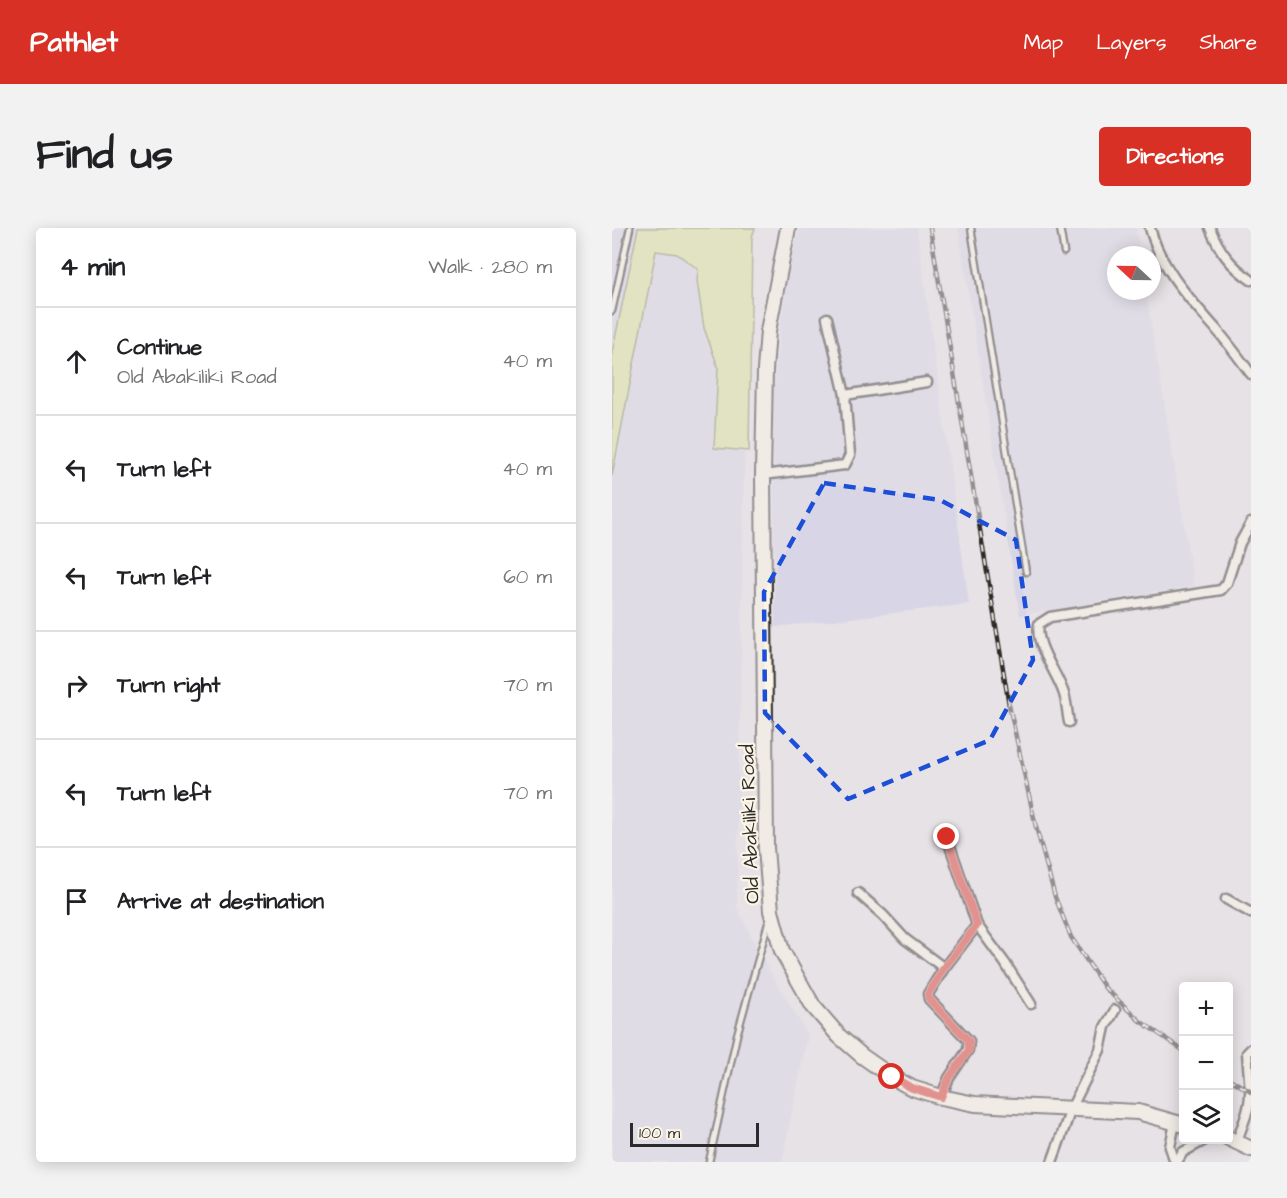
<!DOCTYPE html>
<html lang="en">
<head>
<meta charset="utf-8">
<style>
	:root { --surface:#fff; --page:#f2f2f2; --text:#202124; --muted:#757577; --line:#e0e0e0; --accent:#d93025 }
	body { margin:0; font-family:"Architects Daughter",sans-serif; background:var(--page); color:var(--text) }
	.controls { position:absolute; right:18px; bottom:18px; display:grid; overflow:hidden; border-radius:6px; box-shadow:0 3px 15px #0003 }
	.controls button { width:54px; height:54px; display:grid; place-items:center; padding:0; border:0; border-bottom:2px solid var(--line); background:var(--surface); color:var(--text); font:30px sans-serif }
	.compass { position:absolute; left:495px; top:18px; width:54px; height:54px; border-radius:50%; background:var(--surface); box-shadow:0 3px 15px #0003; rotate:292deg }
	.scale { position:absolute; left:18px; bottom:15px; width:129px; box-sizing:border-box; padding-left:6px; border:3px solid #2b2b2b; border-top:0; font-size:16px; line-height:21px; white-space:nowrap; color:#2b2b2b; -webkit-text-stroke:4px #fcf5e5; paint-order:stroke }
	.stop { position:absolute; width:18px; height:18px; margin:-14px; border:4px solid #d93025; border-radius:50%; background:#fff }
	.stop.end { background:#d93025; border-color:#fff; box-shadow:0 2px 6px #0008 }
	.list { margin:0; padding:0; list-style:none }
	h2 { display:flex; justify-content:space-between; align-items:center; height:78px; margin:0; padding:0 24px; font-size:26px }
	h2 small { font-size:20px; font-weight:400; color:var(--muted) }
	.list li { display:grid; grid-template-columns:39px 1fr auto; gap:18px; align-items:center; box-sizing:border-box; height:108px; padding:0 24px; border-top:2px solid var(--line) }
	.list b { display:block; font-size:22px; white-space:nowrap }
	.list p { margin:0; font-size:20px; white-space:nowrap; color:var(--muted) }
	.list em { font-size:20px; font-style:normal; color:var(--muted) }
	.icon { flex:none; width:33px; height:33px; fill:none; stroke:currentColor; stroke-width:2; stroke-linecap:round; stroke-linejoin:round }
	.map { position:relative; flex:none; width:639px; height:934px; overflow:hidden; border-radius:6px }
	header { display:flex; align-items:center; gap:36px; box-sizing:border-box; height:84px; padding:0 30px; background:var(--accent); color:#fff }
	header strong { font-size:28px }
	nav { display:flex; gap:33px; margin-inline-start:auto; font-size:21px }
	.intro { display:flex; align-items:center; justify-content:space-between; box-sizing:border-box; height:144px; padding:0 36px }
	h1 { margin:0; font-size:42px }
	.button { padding:15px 27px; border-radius:6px; background:var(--accent); color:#fff; font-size:21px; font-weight:700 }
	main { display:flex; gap:36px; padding:0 36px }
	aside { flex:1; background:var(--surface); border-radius:6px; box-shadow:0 3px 15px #0003 }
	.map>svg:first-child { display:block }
	.built { fill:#d8d5e6 }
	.green { fill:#d9e497; stroke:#828861; stroke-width:1.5 }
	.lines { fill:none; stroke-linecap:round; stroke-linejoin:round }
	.service-casing { stroke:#2b2b2b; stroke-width:9 }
	.minor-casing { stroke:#2b2b2b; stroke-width:13 }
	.primary-casing { stroke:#2b2b2b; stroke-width:18 }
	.service { stroke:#fcf5e5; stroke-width:4.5 }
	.minor { stroke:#fcf5e5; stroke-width:8 }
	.primary { stroke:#fcf5e5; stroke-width:14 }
	.rail-casing { stroke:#2b2b2b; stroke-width:4.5 }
	.rail { stroke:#fcf5e5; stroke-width:2; stroke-dasharray:7; stroke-linecap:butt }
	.route { stroke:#d93025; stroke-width:8 }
	.marked { fill:none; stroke:#1d4ed8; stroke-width:4.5; stroke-dasharray:12 8; stroke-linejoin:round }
	.labels { text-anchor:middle; stroke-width:4.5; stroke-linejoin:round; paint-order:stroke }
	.street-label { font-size:20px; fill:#2b2b2b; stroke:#fcf5e5 }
</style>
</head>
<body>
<header>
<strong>Pathlet</strong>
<nav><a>Map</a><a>Layers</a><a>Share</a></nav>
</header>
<div class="intro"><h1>Find us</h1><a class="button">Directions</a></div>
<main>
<aside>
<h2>4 min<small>Walk · 280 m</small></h2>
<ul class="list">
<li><svg class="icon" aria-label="ahead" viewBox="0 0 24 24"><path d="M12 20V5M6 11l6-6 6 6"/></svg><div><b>Continue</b><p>Old Abakiliki Road</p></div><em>40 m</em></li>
<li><svg class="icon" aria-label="left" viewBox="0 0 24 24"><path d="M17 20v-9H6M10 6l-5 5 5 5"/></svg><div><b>Turn left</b></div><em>40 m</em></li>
<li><svg class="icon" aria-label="left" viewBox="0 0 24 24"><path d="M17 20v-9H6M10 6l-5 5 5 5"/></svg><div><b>Turn left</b></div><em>60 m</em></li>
<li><svg class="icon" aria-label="right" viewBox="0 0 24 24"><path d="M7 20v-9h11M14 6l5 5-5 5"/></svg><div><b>Turn right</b></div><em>70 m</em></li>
<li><svg class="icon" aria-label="left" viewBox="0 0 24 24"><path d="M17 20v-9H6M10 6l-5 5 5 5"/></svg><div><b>Turn left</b></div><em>70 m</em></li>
<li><svg class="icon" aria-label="arrive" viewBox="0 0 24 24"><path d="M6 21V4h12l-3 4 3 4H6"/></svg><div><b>Arrive at destination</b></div></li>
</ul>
</aside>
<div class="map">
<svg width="639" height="934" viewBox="0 0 639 934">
	<rect width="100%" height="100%" fill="#e7e2e6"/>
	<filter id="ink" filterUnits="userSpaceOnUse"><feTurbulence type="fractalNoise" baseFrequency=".0167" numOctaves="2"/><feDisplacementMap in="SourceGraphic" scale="12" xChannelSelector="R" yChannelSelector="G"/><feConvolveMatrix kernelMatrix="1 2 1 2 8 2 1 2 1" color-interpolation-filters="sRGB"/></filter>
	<g filter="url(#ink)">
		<path class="built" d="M0 0H142L136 16 125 679 148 726 196 807 170 934H0Z
			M188 0H305L357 376 163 399 161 166 168 97 179 32Z
			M346 0H524L528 27H504V63H534L582 358 408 387Z"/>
		<path class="green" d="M26 0H143L140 9 137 223 102 220 106 139 92 100 85 53 86 41 65 26 44 23 0 248V125Z"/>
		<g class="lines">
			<g class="service-casing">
				<path id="service" d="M359 0 414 344
					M448 0 452 24
					M0 83 18 0
					M97 934 125 807 157 692"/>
			</g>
			<g class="minor-casing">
				<path id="minor" d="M538 0C549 41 577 70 604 101 617 116 628 131 639 146
					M598 0C607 23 619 38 639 52
					M233 167 315 154
					M151 247 233 237 238 227 233 167 215 90
					M457 494C455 485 455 475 452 466 446 446 422 416 427 396L438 389 609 362 615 355 628 315 639 295
					M246 665 271 687 293 711 332 740
					M614 671 639 685
					M365 697 393 735 419 776
					M329 869 337 850 356 822 357 813 317 771 316 766 332 740 365 697 335 609
					M563 895 558 919 563 934
					M625 913C630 898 639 879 638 863 637 850 636 838 635 825L639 821
					M440 934 459 881 488 822 493 799 503 782
					M565 934 571 924 593 912"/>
			</g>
			<g class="primary-casing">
				<path id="primary" d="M176 0 156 103 153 142 151 247 154 620 159 683 170 723 201 778 227 808 250 828 280 849 300 860 329 869 363 876 526 884 572 897
					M616 910 639 921"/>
			</g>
			<use href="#service" class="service"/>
			<use href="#minor" class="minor"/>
			<use href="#primary" class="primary"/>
			<g class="rail-casing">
				<path id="rail" d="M318 0 397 477 424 599 443 669 459 709 493 760 528 793 572 823
					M616 850 639 864"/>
			</g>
			<use href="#rail" class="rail"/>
		</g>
	</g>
	<g class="lines" filter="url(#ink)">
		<path class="route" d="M280 849 300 860 329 869 337 850 357 822V813L317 771 316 766 332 740 365 697 335 609"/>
	</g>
	<path d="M0 0H639V934H0ZM212 255 328 272 404 312 421 432 378 512 236 571 153 485 152 364Z" fill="#e7e2e6" fill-opacity=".55" fill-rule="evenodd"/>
	<path class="marked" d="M212 255 328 272 404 312 421 432 378 512 236 571 153 485 152 364Z"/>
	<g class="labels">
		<g class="street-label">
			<text transform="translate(137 596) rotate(-92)" y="7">Old Abakiliki Road</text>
		</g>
	</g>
</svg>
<div class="controls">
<button>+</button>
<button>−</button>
<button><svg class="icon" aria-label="layers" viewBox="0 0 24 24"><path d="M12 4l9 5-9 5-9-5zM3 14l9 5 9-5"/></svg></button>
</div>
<svg class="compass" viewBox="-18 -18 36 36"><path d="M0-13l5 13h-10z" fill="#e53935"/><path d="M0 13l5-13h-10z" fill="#757577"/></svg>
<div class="scale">100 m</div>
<div class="stop" style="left:280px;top:849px"></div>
<div class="stop end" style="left:335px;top:609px"></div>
</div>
</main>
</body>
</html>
